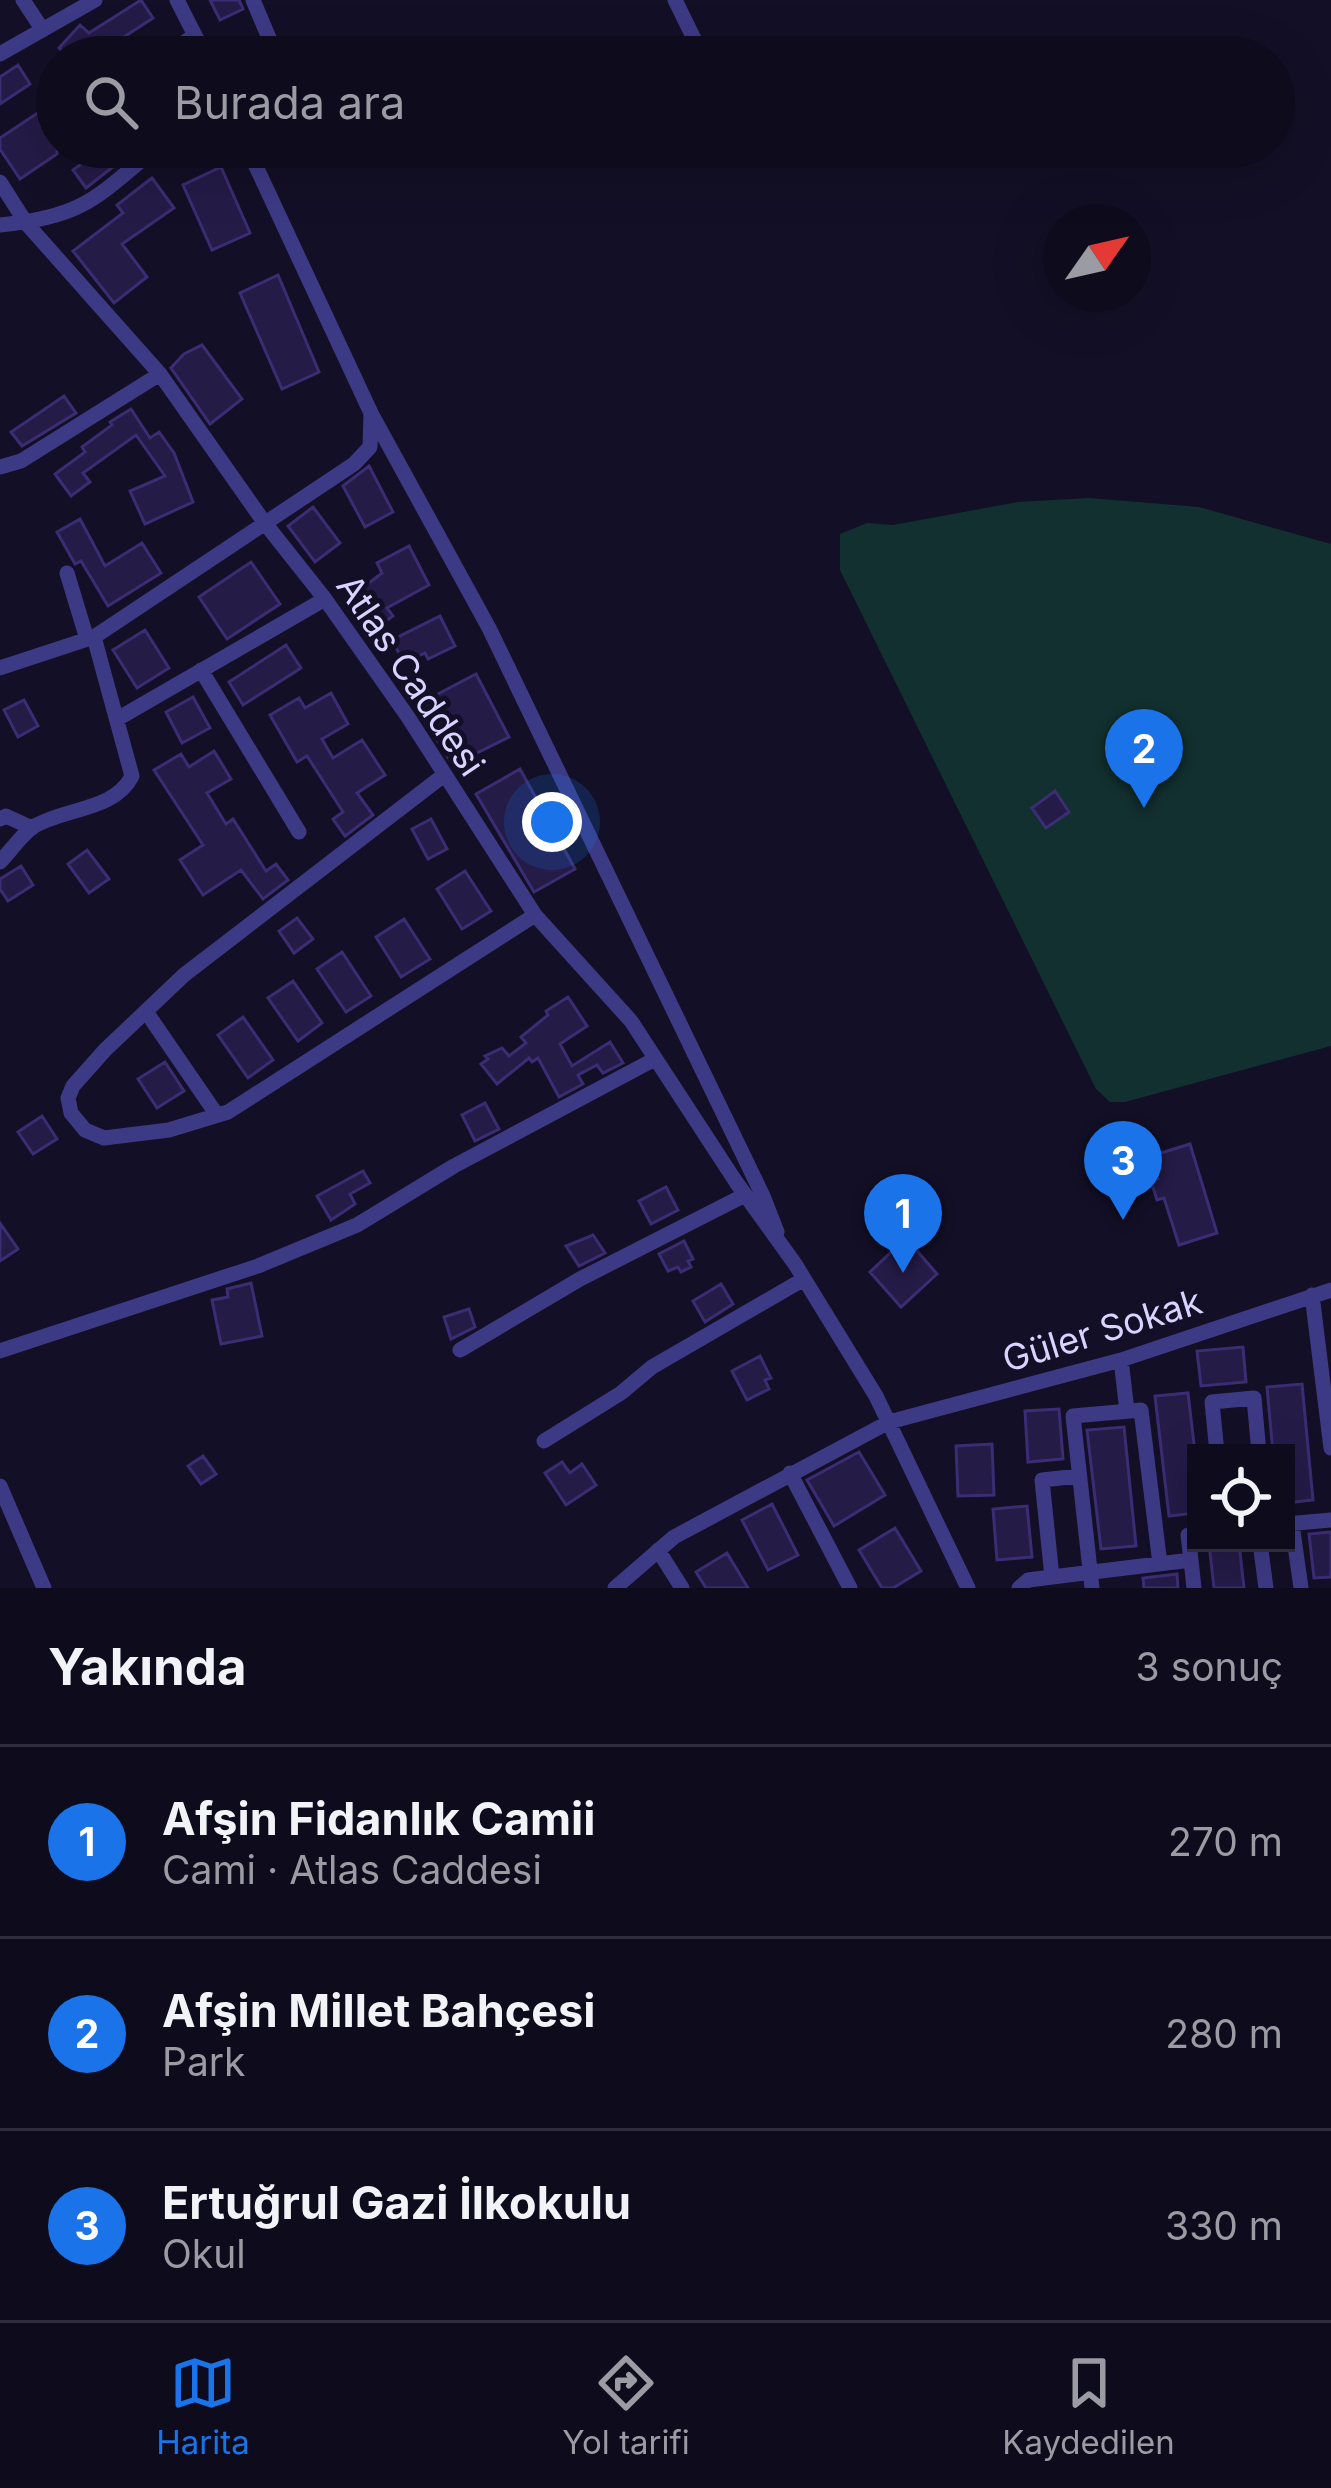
<!DOCTYPE html>
<html lang="tr">
<head>
<meta charset="utf-8">
<style>
	:root { --surface:#0e0b1c; --page:#171425; --text:#f1f3f6; --muted:#9b9ba3; --line:#2e2b3b; --accent:#1a73e8 }
	body { margin:0; font-family:Inter,sans-serif; background:var(--page); color:var(--text) }
	.controls { position:absolute; right:36px; bottom:36px; display:grid; overflow:hidden; border-radius:0px; box-shadow:0 12px 48px #0002 }
	.controls button { width:108px; height:108px; display:grid; place-items:center; padding:0; border:0; border-bottom:3px solid var(--line); background:var(--surface); color:var(--text); font:60px sans-serif }
	.compass { position:absolute; left:1043px; top:204px; width:108px; height:108px; border-radius:50%; background:var(--surface); box-shadow:0 12px 48px #0002; rotate:56deg }
	.you { position:absolute; left:552px; top:822px; width:42px; height:42px; margin:-30px; border:9px solid #fff; border-radius:50%; background:#1a73e8; box-shadow:0 0 0 18px #1a73e833 }
	.badge { display:grid; place-items:center; width:78px; height:78px; border-radius:50%; background:var(--accent); color:#fff; font-size:39px; font-weight:700 }
	.pin { position:absolute; translate:-50% -99px; filter:drop-shadow(0 3px 6px #0008) }
	.pin::after { content:''; position:absolute; top:63px; width:42px; height:36px; background:inherit; clip-path:polygon(0 0,100% 0,50% 100%) }
	.list { margin:0; padding:0; list-style:none }
	h2 { display:flex; justify-content:space-between; align-items:center; height:156px; margin:0; padding:0 48px; font-size:51px }
	h2 small { font-size:39px; font-weight:400; color:var(--muted) }
	.list li { display:grid; grid-template-columns:78px 1fr auto; gap:36px; align-items:center; box-sizing:border-box; height:192px; padding:0 48px; border-top:3px solid var(--line) }
	.list b { display:block; font-size:45px; white-space:nowrap }
	.list p { margin:0; font-size:39px; white-space:nowrap; color:var(--muted) }
	.list em { font-size:39px; font-style:normal; color:var(--muted) }
	.icon { flex:none; width:66px; height:66px; fill:none; stroke:currentColor; stroke-width:2; stroke-linecap:round; stroke-linejoin:round }
	.map { position:relative; flex:none; width:1331px; height:1588px; overflow:hidden }
	.search { position:absolute; background:var(--surface); box-shadow:0 12px 48px #0002; left:36px; right:36px; top:36px; height:132px; display:flex; align-items:center; gap:30px; box-sizing:border-box; padding:0 42px; border-radius:66px; color:var(--muted); font-size:45px }
	.sheet { height:732px; background:var(--surface) }
	nav { display:flex; justify-content:space-around; align-items:center; box-sizing:border-box; height:168px; border-top:3px solid var(--line); background:var(--surface); font-size:33px; color:var(--muted) }
	nav a { display:grid; justify-items:center; gap:6px }
	nav .on { color:var(--accent) }
	.map>svg:first-child { display:block }
	.green { fill:#12302f }
	.building { fill:#241b47; stroke:#3b2d73; stroke-width:3 }
	.lines { fill:none; stroke-linecap:round; stroke-linejoin:round }
	.minor { stroke:#3d3a85; stroke-width:15 }
	.labels { text-anchor:middle; stroke-width:10; stroke-linejoin:round; paint-order:stroke }
	.street-label { font-size:36px; fill:#d9d4ff; stroke:#130f26 }
</style>
</head>
<body>
<div class="map">
<svg width="1331" height="1588" viewBox="0 0 1331 1588">
	<rect width="100%" height="100%" fill="#130f26"/>
	<path class="green" d="M1089 498 1199 507 1331 544V1046L1125 1102H1110L1096 1089 840 570V534L867 523 893 525 1018 502Z"/>
	<path class="building" d="M141 0 153 18 107 48 105 45 94 57H69L59 48 80 25 89 33Z
		M210 0H239L243 9 220 20Z
		M18 65 30 84 0 104V77Z
		M51 104 57 113V154L20 179 0 149V138Z
		M115 147 137 148 86 188 73 170 92 156 95 160Z
		M221 167 250 233 212 250 183 185Z
		M152 178 174 208 122 244 147 277 114 303 73 251 123 213 117 205Z
		M278 275 319 372 282 389 240 293Z
		M202 345 242 399 210 424 171 368 184 354Z
		M64 396 76 413 22 446 11 432Z
		M131 409 150 438 159 432 174 453 193 502 145 524 130 491 165 476 136 435 83 473 90 482 71 496 55 474 85 452 82 447 112 425 110 422Z
		M369 466 393 512 365 527 343 486Z
		M313 507 340 543 315 562 288 526Z
		M80 519 105 566 142 543 161 573 108 606 81 561 75 564 57 532Z
		M409 546 429 585 387 608 393 616 367 635 343 603 382 573 377 563Z
		M251 562 280 604 227 639 199 597Z
		M440 616 455 646 428 659 425 653 404 663 392 640Z
		M145 630 169 668 137 688 113 650Z
		M286 645 301 668 243 705 229 682Z
		M476 674 509 737 453 765 415 706Z
		M331 693 348 724 322 739 333 758 362 740 385 775 357 793 373 815 345 836 333 819 343 812 307 756 297 762 270 715 299 698 305 708Z
		M193 697 210 728 182 743 166 712Z
		M24 700 38 726 18 737 4 710Z
		M214 751 231 779 207 793 226 824 233 819 266 871 276 864 288 880 263 899 241 870 203 895 180 860 203 845 154 770 181 754 189 767Z
		M520 769 575 869 534 892 476 794Z
		M1055 791 1069 812 1046 828 1032 808Z
		M431 819 447 849 428 859 412 829Z
		M87 850 109 879 89 893 68 864Z
		M21 866 33 885 8 901 0 889V879Z
		M465 871 491 911 462 929 437 889Z
		M297 918 313 939 294 953 279 931Z
		M404 919 430 959 401 977 376 937Z
		M342 952 371 996 346 1012 317 969Z
		M293 981 322 1023 298 1041 268 998Z
		M568 997 587 1026 560 1044 572 1066 610 1042 623 1063 603 1073 597 1065 578 1075 583 1084 559 1097 538 1058 532 1062 529 1058 497 1084 481 1064 488 1059 485 1056 502 1048 509 1056 526 1043 521 1037 548 1015 546 1011Z
		M243 1017 273 1060 248 1078 218 1035Z
		M165 1062 184 1091 157 1108 138 1079Z
		M485 1103 499 1129 475 1141 462 1115Z
		M42 1116 57 1139 33 1154 18 1132Z
		M1190 1144 1217 1233 1179 1245 1164 1198 1157 1200 1151 1181 1158 1179 1151 1156Z
		M363 1171 370 1183 350 1194 355 1204 331 1220 317 1196Z
		M666 1187 678 1210 651 1224 639 1201Z
		M0 1223 18 1249 0 1261Z
		M593 1235 605 1253 579 1266 566 1246Z
		M906 1238 937 1274 901 1307 870 1272Z
		M684 1241 693 1259 688 1261 691 1267 681 1272 678 1267 668 1271 659 1254Z
		M251 1283 262 1336 221 1344 212 1300 228 1297 227 1289Z
		M721 1284 733 1304 705 1322 693 1301Z
		M469 1309 475 1327 451 1339 444 1317Z
		M1243 1347 1246 1382 1201 1386 1197 1351Z
		M760 1356 771 1378 765 1380 769 1389 747 1400 732 1371Z
		M1302 1384 1313 1500 1286 1503V1453H1273L1267 1387Z
		M1188 1393 1196 1461V1513L1169 1516 1155 1396Z
		M1059 1409 1063 1459 1028 1462 1025 1411Z
		M1124 1427 1136 1546 1101 1549 1087 1430Z
		M992 1444 994 1495 958 1496 956 1446Z
		M859 1452 885 1495 834 1526 807 1480Z
		M203 1456 216 1474 201 1484 188 1466Z
		M562 1462 570 1473 582 1464 596 1485 566 1505 545 1473Z
		M772 1504 798 1555 768 1570 742 1520Z
		M1027 1506 1032 1557 997 1560 993 1509Z
		M895 1528 921 1571 893 1588H882L859 1550Z
		M1331 1532V1577L1314 1578 1309 1534Z
		M1239 1543 1244 1588H1214L1209 1544Z
		M727 1553 748 1588H706L696 1572Z
		M1177 1574 1178 1588H1144L1143 1578Z"/>
	<g class="lines">
		<path class="minor" d="M23 0 42 29
			M177 0 206 57
			M253 0 277 57
			M675 0 703 57
			M0 54 95 0
			M163 57 195 35
			M254 162 279 147
			M0 182 26 223 160 374 264 522 325 599 408 717 535 915 631 1021 736 1182 795 1264 876 1396 968 1588
			M0 225C83 217 96 198 157 147
			M371 413 489 628 763 1196 777 1232
			M0 467 21 461 160 374
			M67 573 87 639
			M0 668 94 637 354 464 370 447 371 413 247 147
			M201 670 299 832
			M119 718 325 599
			M444 775 184 975 105 1050 73 1086 68 1098 71 1113 85 1130 104 1138 169 1130 228 1112 535 915
			M0 819 6 816 32 828
			M0 862C10 852 21 835 33 827 63 808 115 811 132 776L94 637
			M147 1013 217 1115
			M1312 1295 1331 1448
			M460 1350 580 1279 745 1195
			M0 1351 258 1266 357 1225 454 1166 655 1059
			M1121 1360 1127 1411
			M544 1441 621 1393 652 1367 804 1279
			M1217 1453 1212 1402 1254 1398 1259 1453
			M790 1473 850 1588
			M1079 1476 1042 1480 1052 1577 1191 1560 1188 1535 1196 1534
			M0 1486 44 1588
			M1286 1524 1331 1520
			M1292 1524 1301 1588
			M1260 1543 1266 1588
			M658 1550 682 1588
			M1191 1560 1194 1588
			M615 1588 674 1537 889 1422 1121 1360 1331 1290
			M1019 1588 1028 1580 1052 1577
			M1092 1588 1073 1416 1141 1410 1160 1564"/>
	</g>
	<g class="labels">
		<g class="street-label">
			<text transform="translate(411 675) rotate(56)" y="13">Atlas Caddesi</text>
			<text transform="translate(1102 1330) rotate(-17)" y="13">Güler Sokak</text>
		</g>
	</g>
</svg>
<div class="controls">
<button><svg class="icon" aria-label="locate" viewBox="0 0 24 24"><circle cx="12" cy="12" r="6"/><path d="M12 2v4M12 18v4M2 12h4M18 12h4"/></svg></button>
</div>
<svg class="compass" viewBox="-18 -18 36 36"><path d="M0-13l5 13h-10z" fill="#e53935"/><path d="M0 13l5-13h-10z" fill="#9b9ba3"/></svg>
<div class="you"></div>
<div class="pin badge" style="left:903px;top:1273px">1</div>
<div class="pin badge" style="left:1144px;top:808px">2</div>
<div class="pin badge" style="left:1123px;top:1220px">3</div>
<div class="search"><svg class="icon" aria-label="search" viewBox="0 0 24 24"><circle cx="10" cy="10" r="6"/><path d="M15 15l6 6"/></svg>Burada ara</div>
</div>
<section class="sheet">
<h2>Yakında<small>3 sonuç</small></h2>
<ul class="list">
<li><span class="badge">1</span><div><b>Afşin Fidanlık Camii</b><p>Cami · Atlas Caddesi</p></div><em>270 m</em></li>
<li><span class="badge">2</span><div><b>Afşin Millet Bahçesi</b><p>Park</p></div><em>280 m</em></li>
<li><span class="badge">3</span><div><b>Ertuğrul Gazi İlkokulu</b><p>Okul</p></div><em>330 m</em></li>
</ul>
</section>
<nav>
<a class="on"><svg class="icon" aria-label="map" viewBox="0 0 24 24"><path d="M3 6l6-2 6 2 6-2v14l-6 2-6-2-6 2zM9 4v14M15 6v14"/></svg>Harita</a>
<a><svg class="icon" aria-label="directions" viewBox="0 0 24 24"><path d="M12 3l9 9-9 9-9-9zM9 14v-3h6M13 9l2 2-2 2"/></svg>Yol tarifi</a>
<a><svg class="icon" aria-label="saved" viewBox="0 0 24 24"><path d="M7 4h10v16l-5-4-5 4z"/></svg>Kaydedilen</a>
</nav>
</body>
</html>
